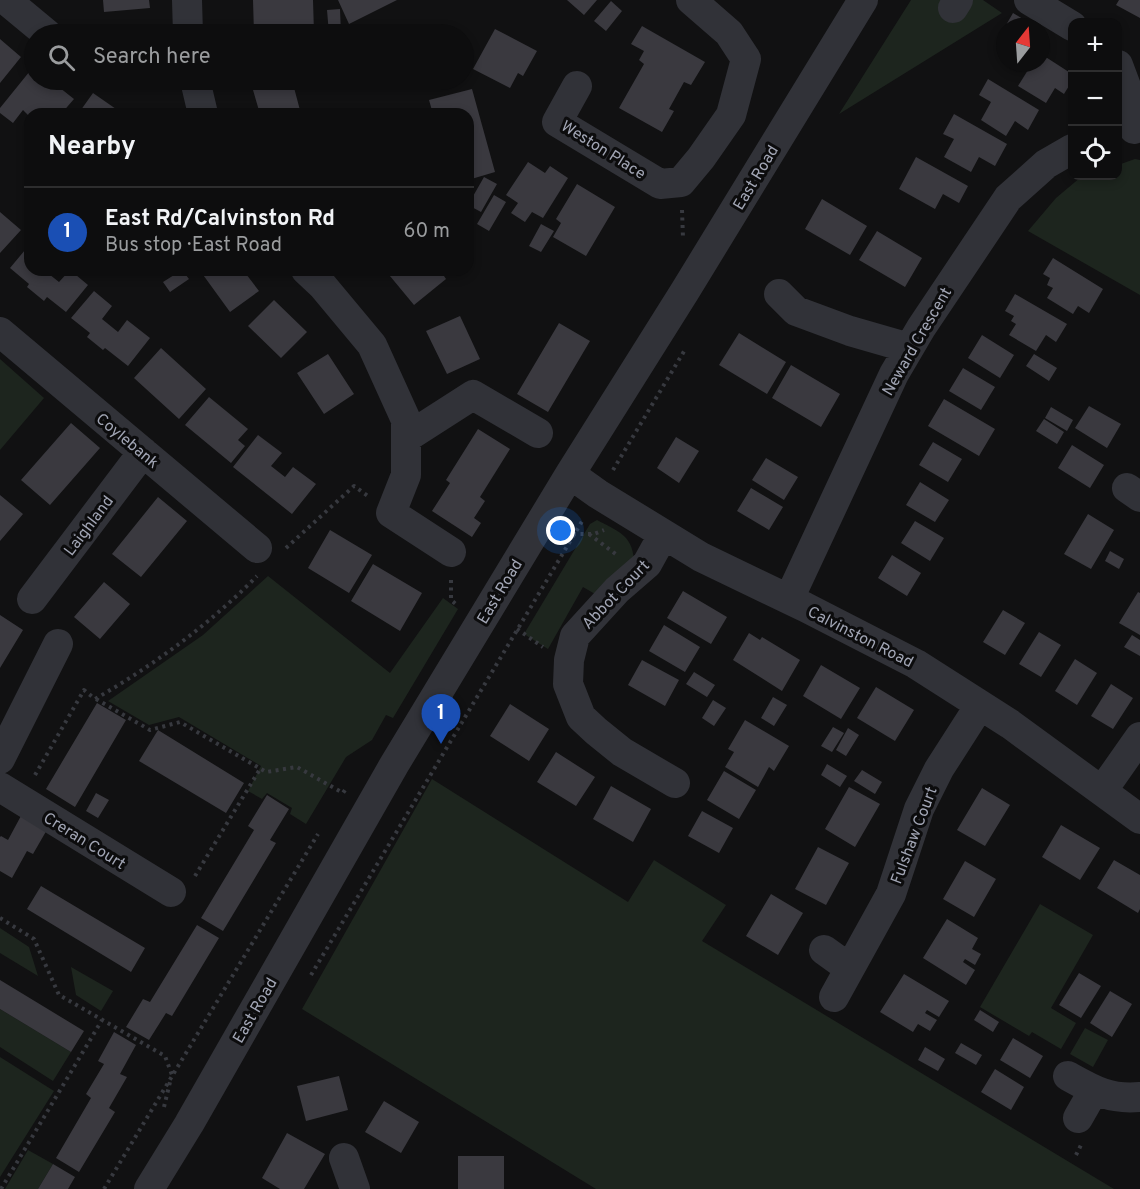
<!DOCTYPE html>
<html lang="en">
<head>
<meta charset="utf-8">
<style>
	:root { --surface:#0d0d0e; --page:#1b1b1c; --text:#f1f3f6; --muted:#9a9c9e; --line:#2d2d2e; --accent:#ffc31c }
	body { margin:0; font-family:Overpass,sans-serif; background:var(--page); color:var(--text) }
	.controls { position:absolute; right:18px; top:18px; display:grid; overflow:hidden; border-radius:12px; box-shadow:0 3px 9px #0003 }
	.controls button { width:54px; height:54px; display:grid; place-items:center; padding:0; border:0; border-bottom:2px solid var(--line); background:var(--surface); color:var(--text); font:30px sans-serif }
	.compass { position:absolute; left:996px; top:18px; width:54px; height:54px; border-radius:50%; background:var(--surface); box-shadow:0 3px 9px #0003; rotate:17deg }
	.you { position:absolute; left:561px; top:531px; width:21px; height:21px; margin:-15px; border:4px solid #fff; border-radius:50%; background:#1a73e8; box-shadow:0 0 0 9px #1a73e833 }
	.badge { display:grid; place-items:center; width:39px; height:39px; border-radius:50%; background:var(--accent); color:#fff; font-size:20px; font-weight:700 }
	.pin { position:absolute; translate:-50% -50px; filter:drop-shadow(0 2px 3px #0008) }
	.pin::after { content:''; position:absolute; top:32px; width:21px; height:18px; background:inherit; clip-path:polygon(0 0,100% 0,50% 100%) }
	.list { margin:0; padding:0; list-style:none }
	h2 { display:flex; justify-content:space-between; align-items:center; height:78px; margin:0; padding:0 24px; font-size:26px }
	h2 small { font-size:20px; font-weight:400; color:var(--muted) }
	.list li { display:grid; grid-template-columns:39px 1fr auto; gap:18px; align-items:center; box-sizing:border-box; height:90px; padding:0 24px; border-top:2px solid var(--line) }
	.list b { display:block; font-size:22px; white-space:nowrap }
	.list p { margin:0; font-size:20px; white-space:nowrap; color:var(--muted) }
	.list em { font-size:20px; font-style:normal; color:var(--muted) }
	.icon { flex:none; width:33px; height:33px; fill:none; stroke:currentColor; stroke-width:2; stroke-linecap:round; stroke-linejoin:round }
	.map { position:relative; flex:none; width:1140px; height:1189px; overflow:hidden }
	.search { position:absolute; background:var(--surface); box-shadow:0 3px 9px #0003; left:24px; top:24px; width:450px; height:66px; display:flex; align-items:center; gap:15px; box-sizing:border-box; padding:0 21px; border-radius:33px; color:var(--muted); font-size:22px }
	.panel { position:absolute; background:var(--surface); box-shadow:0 3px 9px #0003; left:24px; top:108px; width:450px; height:168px; border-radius:18px }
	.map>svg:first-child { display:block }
	.green { fill:#1d251e }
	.building { fill:#3a393f }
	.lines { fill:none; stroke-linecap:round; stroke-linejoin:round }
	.path { stroke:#37393f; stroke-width:4; stroke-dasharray:3 4.5; stroke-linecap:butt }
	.minor { stroke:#313238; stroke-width:30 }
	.labels { text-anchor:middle; stroke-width:6; stroke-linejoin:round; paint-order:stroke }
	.street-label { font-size:16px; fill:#a1a5b4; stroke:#0c0c0d }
</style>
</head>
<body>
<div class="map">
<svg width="1140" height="1189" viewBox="0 0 1140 1189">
	<rect width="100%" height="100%" fill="#111112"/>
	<path class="green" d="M911 0H983L1002 13 839 114Z
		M1135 159 1140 160V295L1028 231 1056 198 1081 177 1118 176V165Z
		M0 359 44 398 0 450Z
		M597 520C617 531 632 534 634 560L595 594 583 587 548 649 524 634 590 524Z
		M268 576 390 673 443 598 458 609 393 718 386 715 372 740 346 757 306 824 290 814 292 808 267 793 262 799 248 791 261 766 179 717 149 725 108 701 203 635Z
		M432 779 628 902 654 860 726 905 702 941 1114 1189H596L302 1009Z
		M1040 904 1093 935 1051 1008 1076 1023 1061 1049 1032 1032 1029 1036 980 1007Z
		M0 928 29 947 38 976 0 953Z
		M71 967 113 991 101 1011 76 995Z
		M0 1009 71 1052 53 1081 0 1047Z
		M1085 1028 1108 1040 1093 1067 1070 1054Z
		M0 1057 54 1091 0 1177Z
		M28 1150 53 1164 38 1189H5Z"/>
	<path class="building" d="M103 0H149L150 8 104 12Z
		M253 0H313L314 33 254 34Z
		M338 0H397L349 24Z
		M567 0H597L584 15Z
		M1119 0H1140V18L1116 5Z
		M611 1 622 11 606 31 594 21Z
		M340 9 341 34H329L327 10Z
		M1013 13 1036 27H1005V33L1002 32Z
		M642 26 705 62 691 85 684 82 669 109 674 111 662 132 619 108 644 64 639 60 644 51 631 44Z
		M495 29 537 51 523 76 518 73 510 88 473 69Z
		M0 39 21 57 0 83Z
		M1041 54 1072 74V81L1064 94 1055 88 1046 103 1018 86 1028 70 1016 63H1041Z
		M34 66V80H50L74 99 61 114H30V117L23 110 13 123 0 113V108Z
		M988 79 1039 110 1028 130 1015 121 1006 136 981 120 991 102 979 95Z
		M292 80 301 114H260L253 90Z
		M472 89 495 172 468 180V114H433L429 100Z
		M93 93 116 109 123 114H78Z
		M954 114 1007 144 995 166 979 157 971 172 944 157 954 139 943 134Z
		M916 157 968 186 959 203 943 194 935 209 899 189Z
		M528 162 545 173 550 166 568 178 543 218 532 212 525 222 511 213 518 203 506 195Z
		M484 177 497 184 481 212 468 205Z
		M577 184 615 207 586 256 553 237 561 223 556 219Z
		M494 195 506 202 489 231 477 224Z
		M822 199 867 226 850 255 805 229Z
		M0 212 21 230 0 253Z
		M541 224 554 231 541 252 529 246Z
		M877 231 922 258 905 287 859 260Z
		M30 244V270H44L59 282 70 270 88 285 66 312 47 297 44 301 27 287 29 284 10 268Z
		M1053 258 1103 289 1089 313 1078 306 1073 314 1047 298 1053 288 1047 285 1050 278 1043 274Z
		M182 270 189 279 170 292 163 282Z
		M204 270H243L259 291 230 312 201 272Z
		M385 270H446L442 273 446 279 414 305Z
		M94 291 112 306 102 319 118 332 127 320 150 338 128 366 105 348 103 350 87 337 90 333 71 318Z
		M1015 294 1067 324 1056 342 1046 335 1036 351 1009 335 1016 324 1011 321 1014 316 1005 311Z
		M274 300 307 332 281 358 248 326Z
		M460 316 480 359 447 374 426 331Z
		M559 323 590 341 548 412 517 394Z
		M739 333 786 362 767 394 719 365Z
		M982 335 1014 355 1000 378 968 358Z
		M161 348 206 389 179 419 134 378Z
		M328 354 354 394 324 414 297 373Z
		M1034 354 1057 368 1049 381 1026 366Z
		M791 365 840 394 821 427 772 398Z
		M963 368 995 387 981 410 949 391Z
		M209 397 248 429 238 440 245 446 231 463 185 425Z
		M944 399 995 429 979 456 928 426Z
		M1089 406 1121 424 1107 448 1075 428Z
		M1051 407 1073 420 1067 431 1045 418Z
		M1044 419 1064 432 1057 444 1036 431Z
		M71 423 100 448 50 505 21 480Z
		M478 429 510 449 480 497 485 501 474 518 481 523 472 537 432 511 450 483 446 480Z
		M258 435 282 453 271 466 285 477 293 467 316 484 292 514 233 467Z
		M676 437 699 451 679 483 657 468Z
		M933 442 962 459 948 482 919 465Z
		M1072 445 1104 465 1090 488 1058 468Z
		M766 458 798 477 784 500 752 480Z
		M920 482 949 500 935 522 906 505Z
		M751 488 783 507 769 530 737 511Z
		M0 495 23 514 0 541Z
		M158 497 187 521 141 577 112 554Z
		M1088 514 1114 530 1091 569 1064 554Z
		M915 521 944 538 930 561 901 543Z
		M330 530 372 555 349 593 308 568Z
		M1110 551 1124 559 1119 569 1105 561Z
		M892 555 921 573 907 596 878 578Z
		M373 564 422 593 400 631 351 601Z
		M104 582 130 604 100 639 74 617Z
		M683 591 727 617 711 644 667 618Z
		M1138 592 1140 593V635L1119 623Z
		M1003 610 1025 623 1005 655 983 642Z
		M0 615 23 630 0 668Z
		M664 625 700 647 685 672 649 651Z
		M1039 632 1061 645 1041 677 1019 664Z
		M749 633 760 640 762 637 800 660 782 691 733 660Z
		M1132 635 1140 640V656L1124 647Z
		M1075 659 1097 673 1077 705 1055 691Z
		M642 660 679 680 665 706 628 685Z
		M821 665 860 688 841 719 803 696Z
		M694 672 715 685 707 697 686 684Z
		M1111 684 1133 698 1113 729 1091 716Z
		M876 687 914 710 895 741 857 718Z
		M773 697 787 705 774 726 761 718Z
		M713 700 726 708 714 726 702 718Z
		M97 703 126 720 75 807 46 789Z
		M510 704 549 729 529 761 490 736Z
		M745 720 789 746 774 771 769 767 758 787 725 767 734 752 728 749Z
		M833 727 844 733 832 752 821 746Z
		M848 728 859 735 846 756 836 750Z
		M158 730 244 783 226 813 139 761Z
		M556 752 595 777 576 806 537 782Z
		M827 764 847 776 840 787 821 775Z
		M862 770 882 782 875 794 854 781Z
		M724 771 756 790 739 819 707 800Z
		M611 786 651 809 633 842 593 819Z
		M849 787 880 804 855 847 825 829Z
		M982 788 1010 805 985 846 957 830Z
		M96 793 109 800 98 818 86 811Z
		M267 795 289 809 270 840 276 843 223 931 201 918 254 830 248 826Z
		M702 811 733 828 719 853 688 836Z
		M22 814 48 828 33 854 27 851 12 878 0 871V837L1 836 8 840Z
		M1061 825 1100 848 1080 880 1042 857Z
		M818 847 849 863 826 905 795 889Z
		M1114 860 1140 875V909L1138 913 1097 888Z
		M965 861 996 879 974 917 943 899Z
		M41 886 145 948 131 972 27 909Z
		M771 894 803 913 778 955 746 936Z
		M947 919 978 938 972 949 981 954 975 965 965 959 963 962 975 970 966 985 923 958Z
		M197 925 219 938 172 1016 166 1013 149 1040 126 1027 143 999 150 1002Z
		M1079 973 1101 986 1081 1018 1059 1005Z
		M904 974 949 1001 939 1017 927 1010 925 1013 937 1020 930 1031 918 1024 913 1032 880 1012Z
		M0 980 84 1031 71 1052 0 1009Z
		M1110 991 1132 1004 1112 1037 1090 1023Z
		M980 1010 999 1022 993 1032 974 1020Z
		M114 1032 136 1045 120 1074 127 1077 109 1108 115 1112 79 1172 56 1158 91 1098 86 1094 104 1064 98 1061Z
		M1013 1038 1043 1056 1030 1078 1000 1060Z
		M961 1043 982 1055 976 1065 955 1053Z
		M925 1047 945 1059 938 1071 918 1060Z
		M995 1069 1024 1087 1011 1110 981 1092Z
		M339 1076 348 1110 306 1121 297 1086Z
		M384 1101 419 1122 401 1153 365 1132Z
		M287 1133 325 1154 304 1189H280L262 1178Z
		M458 1156H504V1189H458Z
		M53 1164 75 1177 68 1189H38Z"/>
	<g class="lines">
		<path class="path" d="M682 210 683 238
			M613 470 686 348
			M573 534H594L604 530
			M589 534 617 555
			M286 548 354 486 368 496
			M451 580V600L457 605
			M517 629 543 647
			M96 699 150 730 180 722 266 772 297 767 343 793 345 790
			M35 775 84 690 95 699C154 665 210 624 257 576
			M195 876 260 769
			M0 918 34 939 59 995 165 1056 172 1075
			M311 975 584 518
			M164 1107 170 1082
			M1076 1155 1081 1145
			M1 1189 102 1020
			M104 1189 318 834"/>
		<path class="minor" d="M6 0 47 34
			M187 0 188 34
			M1029 0 1072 26
			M953 8 958 0
			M1118 65 1127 89 1134 129
			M195 80 203 114
			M577 86 557 122 660 184 681 182 701 158 731 115 746 59 729 33 691 0
			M306 270 322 285 372 345 406 420V475L391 513 451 552
			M779 294 796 311 850 331 909 348
			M0 332 257 548
			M406 438 473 395 538 433
			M570 474 598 494 701 557 805 607 916 664 1010 724 1140 819
			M1127 488 1140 497
			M663 535 647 564 617 590 575 636 569 660 568 684 581 717 596 731 622 752 675 783
			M32 599 143 452
			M789 599 894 374 921 328 1008 198 1046 164 1072 149
			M0 759 58 644
			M0 787 171 892
			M1102 791 1140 737
			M824 950 849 968
			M834 997 891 894 919 809 939 769 980 705
			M1068 1076C1093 1090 1110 1100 1140 1097
			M1078 1118 1094 1090
			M344 1158 355 1189
			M149 1189 189 1124 394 765 570 474 685 291 863 0"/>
	</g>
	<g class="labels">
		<g class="street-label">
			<text transform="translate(604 149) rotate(32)" y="6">Weston Place</text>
			<text transform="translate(755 177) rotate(-59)" y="6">East Road</text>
			<text transform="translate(916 341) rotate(-60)" y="6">Neward Crescent</text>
			<text transform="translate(128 440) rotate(40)" y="6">Coylebank</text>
			<text transform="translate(88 525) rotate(-53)" y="6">Laighland</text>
			<text transform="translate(499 591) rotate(-59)" y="6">East Road</text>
			<text transform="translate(615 594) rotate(-46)" y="6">Abbot Court</text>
			<text transform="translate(861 636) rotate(27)" y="6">Calvinston Road</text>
			<text transform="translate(913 835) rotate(-69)" y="6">Fulshaw Court</text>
			<text transform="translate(85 840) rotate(32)" y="6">Creran Court</text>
			<text transform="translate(254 1010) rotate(-60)" y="6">East Road</text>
		</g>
	</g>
</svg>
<div class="controls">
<button>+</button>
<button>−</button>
<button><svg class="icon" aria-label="locate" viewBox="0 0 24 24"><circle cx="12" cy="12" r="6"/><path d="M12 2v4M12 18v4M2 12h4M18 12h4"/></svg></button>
</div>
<svg class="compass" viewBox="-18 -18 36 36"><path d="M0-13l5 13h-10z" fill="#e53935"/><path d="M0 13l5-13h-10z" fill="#9a9c9e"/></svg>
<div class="you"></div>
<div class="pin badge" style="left:441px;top:744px;background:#1a4fb4">1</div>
<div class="search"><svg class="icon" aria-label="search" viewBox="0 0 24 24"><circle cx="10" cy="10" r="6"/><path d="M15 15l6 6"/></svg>Search here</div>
<section class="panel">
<h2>Nearby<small></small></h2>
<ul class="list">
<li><span class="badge" style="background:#1a4fb4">1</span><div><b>East Rd/Calvinston Rd</b><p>Bus stop · East Road</p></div><em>60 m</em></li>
</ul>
</section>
</div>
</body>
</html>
